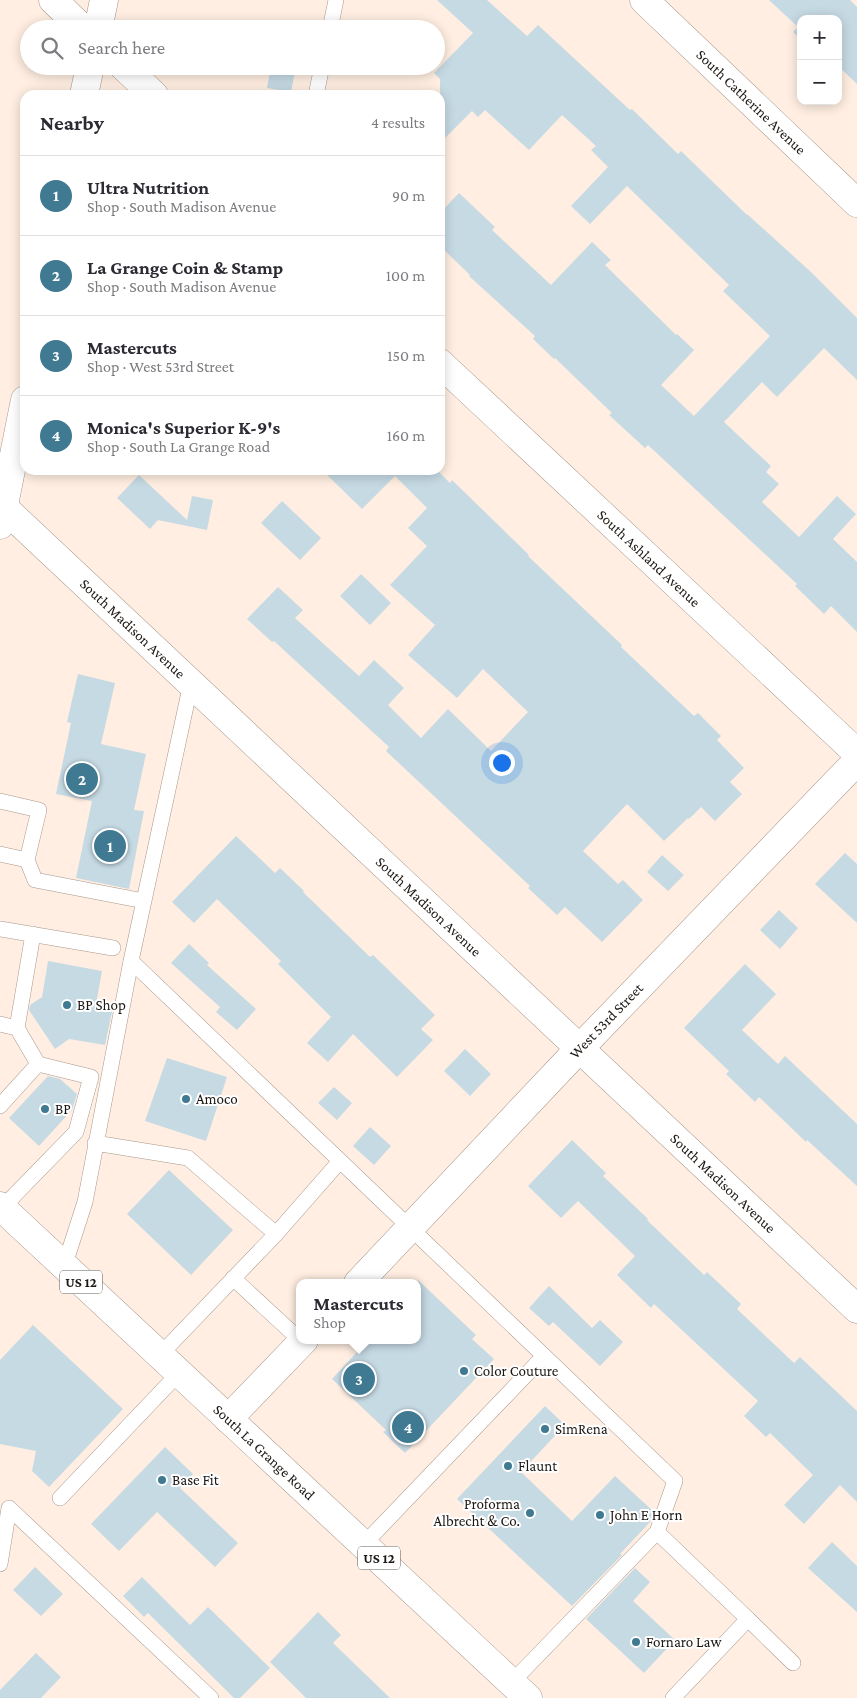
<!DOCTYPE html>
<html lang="en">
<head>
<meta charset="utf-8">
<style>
	:root { --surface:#fff; --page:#f7f7f7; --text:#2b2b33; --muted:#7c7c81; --line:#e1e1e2; --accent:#3f7992 }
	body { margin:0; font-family:"Crimson Pro",serif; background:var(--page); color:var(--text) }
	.controls { position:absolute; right:15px; top:15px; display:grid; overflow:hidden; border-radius:10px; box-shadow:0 2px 12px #0003 }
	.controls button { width:45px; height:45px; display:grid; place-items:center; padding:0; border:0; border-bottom:1px solid var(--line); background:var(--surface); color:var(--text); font:25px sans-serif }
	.you { position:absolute; left:501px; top:762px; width:18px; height:18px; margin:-12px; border:4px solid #fff; border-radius:50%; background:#1a73e8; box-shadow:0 0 0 8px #1a73e833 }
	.badge { display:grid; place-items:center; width:32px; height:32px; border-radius:50%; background:var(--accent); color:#fff; font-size:16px; font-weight:700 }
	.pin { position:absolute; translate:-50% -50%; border:2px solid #fff; box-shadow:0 1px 5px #0006 }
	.popup { position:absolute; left:296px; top:1279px; width:125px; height:65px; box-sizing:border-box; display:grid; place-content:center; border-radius:10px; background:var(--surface); filter:drop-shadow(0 1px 4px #0005); font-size:16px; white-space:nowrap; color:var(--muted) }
	.popup b { font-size:19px; color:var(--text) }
	.popup::after { content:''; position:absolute; left:50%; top:100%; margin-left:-10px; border:10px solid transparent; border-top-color:var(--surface) }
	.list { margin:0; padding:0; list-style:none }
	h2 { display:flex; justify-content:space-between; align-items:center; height:65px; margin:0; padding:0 20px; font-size:21px }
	h2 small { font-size:16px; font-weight:400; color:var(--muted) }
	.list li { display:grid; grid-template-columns:32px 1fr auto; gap:15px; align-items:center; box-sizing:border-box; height:80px; padding:0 20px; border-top:1px solid var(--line) }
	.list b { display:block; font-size:19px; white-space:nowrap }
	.list p { margin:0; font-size:16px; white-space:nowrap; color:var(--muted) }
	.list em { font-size:16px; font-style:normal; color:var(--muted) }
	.icon { flex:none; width:28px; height:28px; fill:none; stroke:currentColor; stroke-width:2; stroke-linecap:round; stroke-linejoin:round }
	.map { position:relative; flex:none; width:857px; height:1698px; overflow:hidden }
	.search { position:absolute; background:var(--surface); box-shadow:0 2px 12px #0003; left:20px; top:20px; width:425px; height:55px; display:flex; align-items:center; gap:12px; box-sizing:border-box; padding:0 18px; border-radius:28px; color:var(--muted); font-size:19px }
	.panel { position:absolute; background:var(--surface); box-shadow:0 2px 12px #0003; left:20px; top:90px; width:425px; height:385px; border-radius:15px }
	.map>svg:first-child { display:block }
	.building { fill:#c6dae4 }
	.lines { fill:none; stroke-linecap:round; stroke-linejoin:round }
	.service-casing { stroke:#a7978c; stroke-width:16 }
	.minor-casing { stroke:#a7978c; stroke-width:29 }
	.secondary-casing { stroke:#a7978c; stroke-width:29 }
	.primary-casing { stroke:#a7978c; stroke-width:29 }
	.service { stroke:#fff; stroke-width:15 }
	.minor { stroke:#fff; stroke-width:28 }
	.secondary { stroke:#fff; stroke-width:28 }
	.primary { stroke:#fff; stroke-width:28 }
	.poi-dot { fill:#3f7992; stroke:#fff; stroke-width:2 }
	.labels { text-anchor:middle; stroke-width:4; stroke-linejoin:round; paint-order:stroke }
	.shield { fill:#fff; stroke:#615d5a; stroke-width:1 }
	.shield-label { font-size:14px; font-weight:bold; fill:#1d1713 }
	.street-label { font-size:15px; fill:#1d1713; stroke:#fff }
	.poi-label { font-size:15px; fill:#1d1713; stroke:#fff; text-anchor:start }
</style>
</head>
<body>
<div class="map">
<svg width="857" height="1698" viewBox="0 0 857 1698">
	<rect width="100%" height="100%" fill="#ffeee1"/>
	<path class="building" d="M437 0H487L527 36 538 25 630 110 632 109 678 154 681 151 747 215V214L812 273 857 318V380L824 348 777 397 762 382 724 422 771 466 766 472 779 484 762 502 799 537 837 496 856 514 833 539 857 562V632L831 606 824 614 795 586 797 584 648 445 645 448 609 415 612 413 555 358 554 359 533 339 535 336 469 276 470 275 440 246V213L459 193 495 227 492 230 551 285 592 242 611 260 605 265 676 335 677 334 694 350 661 385 694 416 770 336 723 291 729 285 627 186 590 224 571 206 608 167 591 150 596 146 562 115 529 150 485 110 478 117 472 111 440 143V79L434 73 473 33Z
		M769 0H850L857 7V84L838 66V19H801V40L793 32 798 27Z
		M271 66H296L291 92 267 88Z
		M322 470H437L450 483 452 480 529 555 528 556 622 645 621 647 694 716 698 713 721 736 717 740 744 768 730 782 742 794 715 821 701 807 689 819 688 818 664 841 627 804 583 851 618 884 623 880 643 900 602 942 565 907 557 915 528 888 530 886 386 751 389 747 274 641 272 642 247 619 278 587 303 610 295 618 359 676 374 660 404 688 388 705 421 738 448 709 491 751 528 712 483 669 457 698 408 655 435 625 390 585 427 546 408 528 427 508 395 476 362 509Z
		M139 475 187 520 192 496 213 500 207 530 158 520 150 529 117 498Z
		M282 501 321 538 300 560 261 523Z
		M361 574 391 603 370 625 340 596Z
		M78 674 115 683 101 744 146 754 134 810 144 811 129 889 76 878 92 801 56 794 71 723 67 722Z
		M236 836 275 873 280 868 304 891 303 892 370 957 373 955 435 1015 421 1029 433 1040 397 1077 353 1034 328 1062 307 1043 331 1017 278 964 281 961 217 899 194 923 172 902Z
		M845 853 857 864V923L815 884Z
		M662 855 684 875 668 891 647 872Z
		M779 910 798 928 780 949 760 930Z
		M189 944 209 963 207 965 256 1009 237 1030 216 1012 220 1007 171 963Z
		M48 961 102 971 96 1004 113 1007 105 1045 69 1039 55 1049 29 1010 30 1005 42 997Z
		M745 964 776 994 742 1030 778 1064 785 1056 857 1124V1186L807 1140 806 1142 759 1097 755 1102 726 1074 729 1071 684 1028Z
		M465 1049 491 1074 470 1096 444 1071Z
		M167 1058 227 1077 206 1141 145 1121Z
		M48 1076 60 1079 77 1094 72 1110 39 1146 9 1118Z
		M334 1087 352 1103 337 1120 318 1103Z
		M370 1127 391 1146 374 1165 353 1146Z
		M572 1140 606 1173 603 1176 648 1219 647 1220 704 1275 707 1272 741 1304 737 1309 794 1363 800 1357 857 1411V1502L840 1485 804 1524 784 1505 813 1475 770 1433 766 1437 744 1416 758 1401 654 1304 651 1308 617 1275 635 1256 578 1201 561 1218 528 1186Z
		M169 1170 233 1230 191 1275 127 1214Z
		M418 1280 476 1335 472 1339 494 1359 405 1453 383 1432 386 1430 332 1379 368 1340H418Z
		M549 1286 592 1328 600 1320 623 1342 600 1366 553 1322 549 1326 529 1308Z
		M33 1325 123 1409 49 1487 32 1471 36 1451 0 1444V1360Z
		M545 1406 565 1425 521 1472 572 1521 615 1476 654 1512 651 1521 620 1554 622 1555 572 1606 457 1499Z
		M165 1447 193 1474 180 1488 238 1543 215 1567 157 1512 119 1551 91 1524Z
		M832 1542 857 1566V1612L808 1568Z
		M35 1567 63 1594 41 1616 13 1590Z
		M635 1568 650 1582 633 1601 675 1640 644 1673 586 1619Z
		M142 1577 190 1625 208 1607 270 1668 240 1698H234L148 1613 144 1617 123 1596Z
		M318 1612 341 1635 333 1643 390 1698H306L270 1662Z
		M36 1653 61 1677 41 1698H0V1690Z"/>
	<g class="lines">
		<g class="service-casing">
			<path id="service" d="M330 29 336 0
				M316 95 322 66
				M0 801 39 810 27 860 35 880 144 901
				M0 854 27 860
				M0 929 113 948
				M131 961 675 1481 657 1532
				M0 1024 17 1028 38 1064 91 1077 76 1132 2 1208
				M17 1028 33 934
				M0 1106 38 1064
				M95 1143 188 1158 276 1234
				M64 1267 85 1202 131 961 191 683
				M233 1278 300 1340
				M159 1356 276 1234 340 1161
				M60 1498 179 1373
				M9 1508 211 1698
				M364 1544 544 1356
				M0 1564 9 1508
				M748 1619 793 1663
				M512 1682 657 1532 748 1619 673 1698"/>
		</g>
		<g class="minor-casing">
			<g id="minor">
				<path d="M53 0 83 29"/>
				<path id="s1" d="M644 0 857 203"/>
				<path d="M123 66 154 95"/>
				<path id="s2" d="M440 363 857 753"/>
				<path id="s3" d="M0 504 857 1309"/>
				<path id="s4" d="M358 1283 580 1048 857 761"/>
				<path d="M228 1419 304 1340"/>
			</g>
		</g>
		<g class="secondary-casing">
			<path id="secondary" d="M98 29 104 0
				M84 95 90 66
				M0 525 25 400"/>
		</g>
		<g class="primary-casing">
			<g id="primary">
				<path id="s5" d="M0 1206 528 1698"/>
			</g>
		</g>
		<use href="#service" class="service"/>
		<use href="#minor" class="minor"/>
		<use href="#secondary" class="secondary"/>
		<use href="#primary" class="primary"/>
	</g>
	<g class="poi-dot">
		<circle cx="67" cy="1005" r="5"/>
		<circle cx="186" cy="1099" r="5"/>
		<circle cx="45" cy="1109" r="5"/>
		<circle cx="464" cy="1371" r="5"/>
		<circle cx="545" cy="1429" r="5"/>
		<circle cx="508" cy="1466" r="5"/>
		<circle cx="162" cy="1480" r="5"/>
		<circle cx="530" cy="1513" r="5"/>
		<circle cx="600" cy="1515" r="5"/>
		<circle cx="636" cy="1642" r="5"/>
	</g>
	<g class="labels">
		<g class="shield">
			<rect x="60" y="1270.5" width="42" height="23" rx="4"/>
			<rect x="358" y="1546.5" width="42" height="23" rx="4"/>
		</g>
		<g class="shield-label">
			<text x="81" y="1287">US 12</text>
			<text x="379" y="1563">US 12</text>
		</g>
		<g class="street-label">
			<text dy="5" stroke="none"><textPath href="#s1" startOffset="148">South Catherine Avenue</textPath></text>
			<text dy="5" stroke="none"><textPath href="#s2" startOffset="286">South Ashland Avenue</textPath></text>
			<text dy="5" stroke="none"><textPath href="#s3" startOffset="182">South Madison Avenue</textPath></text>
			<text dy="5" stroke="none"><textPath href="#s3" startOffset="588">South Madison Avenue</textPath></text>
			<text dy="5" stroke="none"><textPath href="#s4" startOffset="361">West 53rd Street</textPath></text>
			<text dy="5" stroke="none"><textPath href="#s3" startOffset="992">South Madison Avenue</textPath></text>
			<text dy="5" stroke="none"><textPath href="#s5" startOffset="361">South La Grange Road</textPath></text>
		</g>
		<g class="poi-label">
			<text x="77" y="1010">BP Shop</text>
			<text x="196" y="1104">Amoco</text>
			<text x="55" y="1114">BP</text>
			<text x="474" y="1376">Color Couture</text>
			<text x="555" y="1434">SimRena</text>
			<text x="518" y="1471">Flaunt</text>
			<text x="172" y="1485">Base Fit</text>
			<text x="520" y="1509" text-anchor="end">Proforma<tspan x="520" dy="17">Albrecht &amp; Co.</tspan></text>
			<text x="610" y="1520">John E Horn</text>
			<text x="646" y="1647">Fornaro Law</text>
		</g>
	</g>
</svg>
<div class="controls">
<button>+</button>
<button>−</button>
</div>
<div class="you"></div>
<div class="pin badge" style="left:110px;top:846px">1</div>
<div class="pin badge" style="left:82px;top:779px">2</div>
<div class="pin badge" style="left:359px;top:1379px">3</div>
<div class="popup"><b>Mastercuts</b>Shop</div>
<div class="pin badge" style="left:408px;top:1427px">4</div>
<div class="search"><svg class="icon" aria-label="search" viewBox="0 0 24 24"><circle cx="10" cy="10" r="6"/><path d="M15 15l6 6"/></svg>Search here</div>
<section class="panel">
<h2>Nearby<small>4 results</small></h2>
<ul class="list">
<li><span class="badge">1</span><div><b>Ultra Nutrition</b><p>Shop · South Madison Avenue</p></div><em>90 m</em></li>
<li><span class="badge">2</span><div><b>La Grange Coin &amp; Stamp</b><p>Shop · South Madison Avenue</p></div><em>100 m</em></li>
<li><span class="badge">3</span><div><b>Mastercuts</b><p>Shop · West 53rd Street</p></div><em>150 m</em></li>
<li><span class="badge">4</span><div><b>Monica's Superior K-9's</b><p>Shop · South La Grange Road</p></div><em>160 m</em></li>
</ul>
</section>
</div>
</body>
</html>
